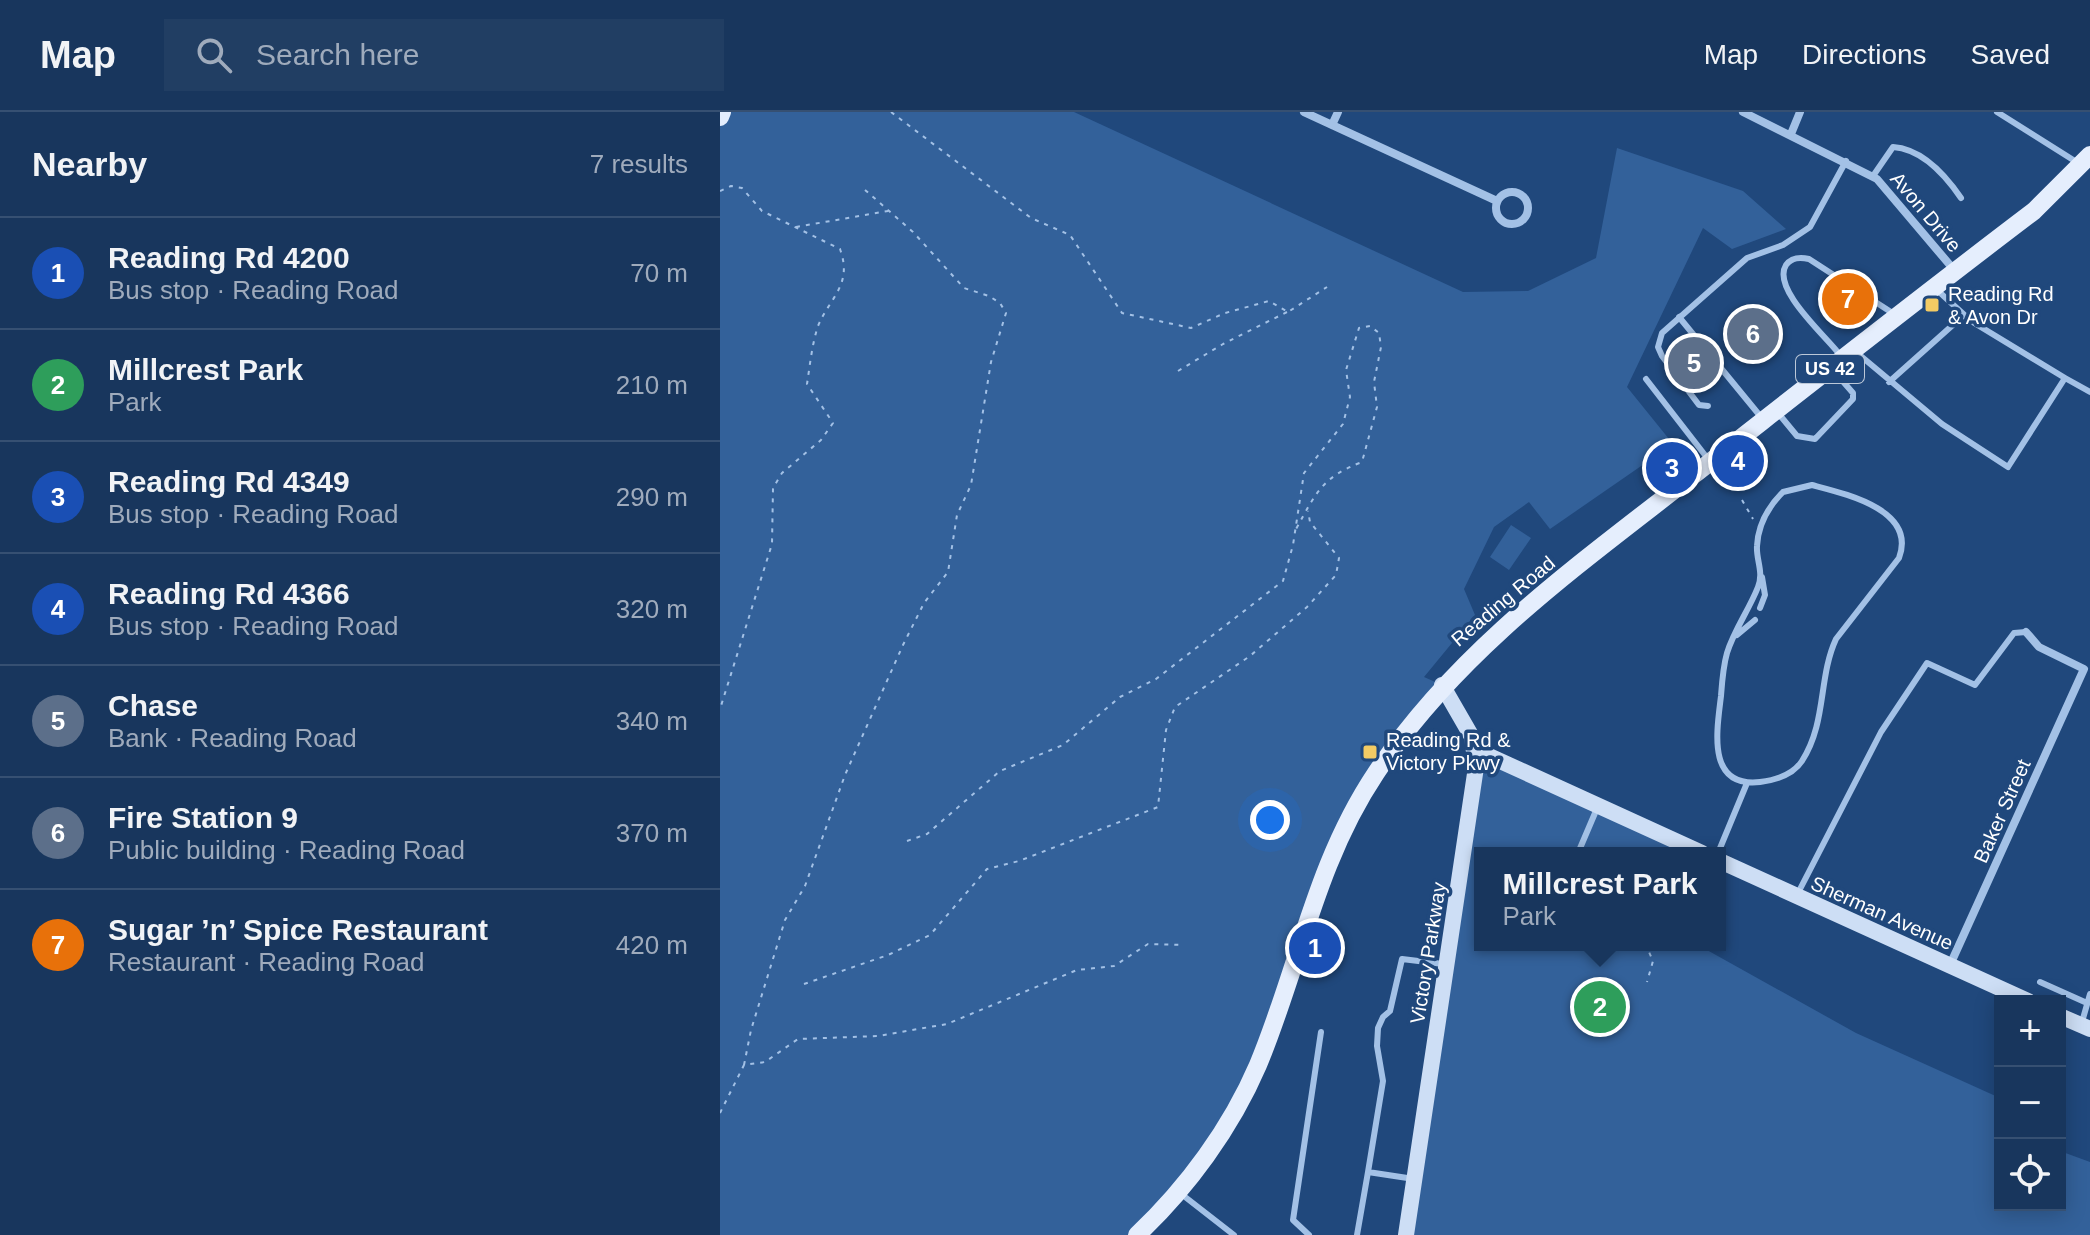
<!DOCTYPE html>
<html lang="en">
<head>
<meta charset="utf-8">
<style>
	:root { --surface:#18365d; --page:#213e63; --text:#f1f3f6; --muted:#9fabbc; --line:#365072; --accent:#f3cb64 }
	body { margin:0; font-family:Helvetica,sans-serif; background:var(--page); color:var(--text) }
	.controls { position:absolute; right:24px; bottom:24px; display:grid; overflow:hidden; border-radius:0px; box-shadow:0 4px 20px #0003 }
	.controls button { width:72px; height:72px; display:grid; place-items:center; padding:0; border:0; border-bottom:2px solid var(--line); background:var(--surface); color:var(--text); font:40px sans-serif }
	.you { position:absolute; left:550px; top:708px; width:28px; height:28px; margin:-20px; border:6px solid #fff; border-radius:50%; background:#1a73e8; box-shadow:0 0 0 12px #1a73e833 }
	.badge { display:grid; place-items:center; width:52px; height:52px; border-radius:50%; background:var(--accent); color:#fff; font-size:26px; font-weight:700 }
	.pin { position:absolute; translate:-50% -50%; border:4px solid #fff; box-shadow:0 2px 8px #0006 }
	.popup { position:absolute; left:754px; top:735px; width:252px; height:104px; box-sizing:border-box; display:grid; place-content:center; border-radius:0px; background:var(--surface); filter:drop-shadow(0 2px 6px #0005); font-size:26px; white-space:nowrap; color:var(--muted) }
	.popup b { font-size:30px; color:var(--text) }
	.popup::after { content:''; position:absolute; left:50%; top:100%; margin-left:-16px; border:16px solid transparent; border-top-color:var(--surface) }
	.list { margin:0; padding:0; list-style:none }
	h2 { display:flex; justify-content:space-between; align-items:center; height:104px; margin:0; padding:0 32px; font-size:34px }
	h2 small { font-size:26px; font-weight:400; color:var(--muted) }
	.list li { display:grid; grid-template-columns:52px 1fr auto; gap:24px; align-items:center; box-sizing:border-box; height:112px; padding:0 32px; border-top:2px solid var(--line) }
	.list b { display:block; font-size:30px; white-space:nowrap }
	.list p { margin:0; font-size:26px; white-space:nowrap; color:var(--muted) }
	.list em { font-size:26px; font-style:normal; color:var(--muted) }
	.icon { flex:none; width:44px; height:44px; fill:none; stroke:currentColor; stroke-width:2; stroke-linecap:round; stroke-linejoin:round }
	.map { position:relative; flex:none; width:1370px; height:1123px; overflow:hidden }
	header { display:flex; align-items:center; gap:48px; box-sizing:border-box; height:112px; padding:0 40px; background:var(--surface); border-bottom:2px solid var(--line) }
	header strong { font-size:38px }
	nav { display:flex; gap:44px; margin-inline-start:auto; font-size:28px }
	.search { width:560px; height:72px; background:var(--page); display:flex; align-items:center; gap:20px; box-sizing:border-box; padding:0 28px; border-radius:0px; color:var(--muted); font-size:30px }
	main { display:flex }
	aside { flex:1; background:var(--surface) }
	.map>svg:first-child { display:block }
	.green { fill:#33619a }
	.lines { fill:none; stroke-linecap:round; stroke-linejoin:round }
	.path { stroke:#a3c1e6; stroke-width:2; stroke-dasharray:4 6; stroke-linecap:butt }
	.lane { stroke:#a3c1e6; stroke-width:6 }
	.street { stroke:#a3c1e6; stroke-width:8 }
	.secondary { stroke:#cddef5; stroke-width:16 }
	.primary { stroke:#e5eefd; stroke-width:18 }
	.poi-dot { fill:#f3cb64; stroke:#20487c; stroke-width:3 }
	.labels { text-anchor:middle; stroke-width:7; stroke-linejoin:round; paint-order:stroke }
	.shield { fill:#20487c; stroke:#bcc8d8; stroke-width:2 }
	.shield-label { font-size:18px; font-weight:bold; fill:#fff }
	.street-label { font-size:20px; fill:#fff; stroke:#20487c }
	.poi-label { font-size:20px; fill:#fff; stroke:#20487c; text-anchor:start }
</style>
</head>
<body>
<header>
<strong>Map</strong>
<div class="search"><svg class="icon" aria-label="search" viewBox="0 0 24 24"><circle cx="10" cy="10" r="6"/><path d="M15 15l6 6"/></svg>Search here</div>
<nav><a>Map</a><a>Directions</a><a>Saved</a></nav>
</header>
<main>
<aside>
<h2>Nearby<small>7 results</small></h2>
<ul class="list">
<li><span class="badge" style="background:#1a4fb4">1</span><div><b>Reading Rd 4200</b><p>Bus stop · Reading Road</p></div><em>70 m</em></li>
<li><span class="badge" style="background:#2e9e5b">2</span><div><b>Millcrest Park</b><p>Park</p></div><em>210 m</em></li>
<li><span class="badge" style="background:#1a4fb4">3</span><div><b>Reading Rd 4349</b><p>Bus stop · Reading Road</p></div><em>290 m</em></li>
<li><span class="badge" style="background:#1a4fb4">4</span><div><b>Reading Rd 4366</b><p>Bus stop · Reading Road</p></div><em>320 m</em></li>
<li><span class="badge" style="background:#5c6f8a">5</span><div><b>Chase</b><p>Bank · Reading Road</p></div><em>340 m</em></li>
<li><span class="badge" style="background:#5c6f8a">6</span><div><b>Fire Station 9</b><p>Public building · Reading Road</p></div><em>370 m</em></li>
<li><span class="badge" style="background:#e8710a">7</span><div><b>Sugar ’n’ Spice Restaurant</b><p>Restaurant · Reading Road</p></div><em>420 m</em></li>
</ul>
</aside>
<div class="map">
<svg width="1370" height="1123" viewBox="0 0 1370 1123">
	<rect width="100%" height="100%" fill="#20487c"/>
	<path class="green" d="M0 0H354L743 180 808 179 876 146 897 36 1023 79 1066 117 1012 137 983 116 907 275 953 332 830 417 809 390 774 415 744 477 755 503 704 565 722 573 654 664 520 990 414 1123H0Z
		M791 413 811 426 789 458 770 445Z
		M756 638 982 741H760V833H978L1136 921 1280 986V1093H1340V1039L1370 1050V1123H686Z"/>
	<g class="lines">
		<path class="path" d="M171 0 311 106 350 123 402 201 471 216 505 201 549 189 568 200 607 175
			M0 79 11 74 22 76 42 99 120 137C133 173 110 185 98 214 92 232 90 253 87 272L113 311 101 328 62 361 53 376 52 432 0 597
			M76 115 168 99
			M458 259 503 232 567 200
			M1022 388 1033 407
			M187 729 207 722 280 659 343 633 400 585 436 567 563 469 573 433 584 361 623 312 630 285 626 258 639 216 650 214 659 221 661 235 654 270 657 295 642 350C602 365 596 381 576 417
			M911 833 929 840 933 849 927 870
			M903 834 904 833
			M84 872 168 843 210 823 267 757 299 749 438 695 446 618 455 595 530 544 587 495 616 463 619 446 590 410 588 399
			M24 953 31 918 65 808 85 774 125 663 183 533 204 491 228 460 237 403 251 373 271 250 286 201 280 191 269 184 244 176 193 120 144 77
			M0 1001 24 953 45 950 78 927 158 924 227 912 357 858 394 854 428 832 464 833"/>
		<path class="lane" d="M1277 0 1358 51
			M1153 64 1173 35C1202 37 1226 64 1241 86
			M959 205 1041 305
			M1136 240 1222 312 1288 355 1345 266 1251 209 1217 178
			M1120 243C1107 225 1051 177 1066 153 1072 145 1080 145 1089 147L1174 202
			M1345 266 1370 280
			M926 267 988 347
			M1169 270 1244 203
			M988 294 979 293 942 244 938 235 942 221 1027 146 1063 133 1090 115 1126 49
			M1058 301 1077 324 1095 327 1133 287V281L1113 258
			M1092 373C1126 382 1197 398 1179 446L1116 527C1098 566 1107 610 1082 649 1073 663 1056 668 1040 670 986 676 997 618 1001 584 1002 570 1003 555 1007 541 1014 518 1029 498 1038 475 1044 460 1036 448 1037 434 1038 413 1049 394 1063 380Z
			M1040 496 1045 483 1042 465
			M1017 523 1035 508
			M858 741 878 694
			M998 741 1027 671
			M1077 783 1161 620 1207 551 1255 573 1294 521 1306 520
			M1320 870 1367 891
			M1362 910 1370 882
			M694 1067 648 1060 663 969 657 934 658 916 663 905 670 899 682 847 723 852
			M460 1081 514 1123
			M589 1123 573 1108 601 920
			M637 1123 648 1060"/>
		<path class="street" d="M584 0 777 89
			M1023 0 1157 67 1235 159
			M612 13 618 0
			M1071 22 1080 0
			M776 96a16 16 0 1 1 32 0a16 16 0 1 1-32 0Z
			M1230 853 1364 557 1319 535 1306 520"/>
		<path class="secondary" d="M756 638 982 741
			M1000 749 1308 889
			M1340 904 1370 917
			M686 1123 756 655 752 625 722 573"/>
		<path class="primary" d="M0 5 2 0
			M417 1123C467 1076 511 1016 538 953 579 855 595 752 656 661 737 539 857 454 971 365 1085 276 1199 186 1314 99L1370 43"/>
	</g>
	<g class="poi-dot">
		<rect x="1204" y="185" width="16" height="16" rx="4"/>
		<rect x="642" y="632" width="16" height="16" rx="4"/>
	</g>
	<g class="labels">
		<rect class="shield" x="1076" y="243" width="68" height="28" rx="6"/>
		<g class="shield-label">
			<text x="1110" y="263">US 42</text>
		</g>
		<g class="street-label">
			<text transform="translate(1206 100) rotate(50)" y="7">Avon Drive</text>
			<text transform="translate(783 489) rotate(-40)" y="7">Reading Road</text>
			<text transform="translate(1282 699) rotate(-66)" y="7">Baker Street</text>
			<text transform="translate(1162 801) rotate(24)" y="7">Sherman Avenue</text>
			<text transform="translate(708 841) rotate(-81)" y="7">Victory Parkway</text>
		</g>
		<g class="poi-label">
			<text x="1228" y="189">Reading Rd<tspan x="1228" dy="23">&amp; Avon Dr</tspan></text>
			<text x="666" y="635">Reading Rd &amp;<tspan x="666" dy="23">Victory Pkwy</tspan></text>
		</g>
	</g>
</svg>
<div class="controls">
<button>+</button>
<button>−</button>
<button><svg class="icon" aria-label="locate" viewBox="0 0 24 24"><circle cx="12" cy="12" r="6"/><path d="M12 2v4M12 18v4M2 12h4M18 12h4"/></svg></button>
</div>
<div class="you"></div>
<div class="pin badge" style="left:595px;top:836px;background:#1a4fb4">1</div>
<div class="pin badge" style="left:880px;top:895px;background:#2e9e5b">2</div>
<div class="popup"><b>Millcrest Park</b>Park</div>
<div class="pin badge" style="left:952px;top:356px;background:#1a4fb4">3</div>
<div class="pin badge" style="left:1018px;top:349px;background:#1a4fb4">4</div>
<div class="pin badge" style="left:974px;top:251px;background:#5c6f8a">5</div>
<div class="pin badge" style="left:1033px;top:222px;background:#5c6f8a">6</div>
<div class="pin badge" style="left:1128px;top:187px;background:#e8710a">7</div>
</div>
</main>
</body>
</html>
